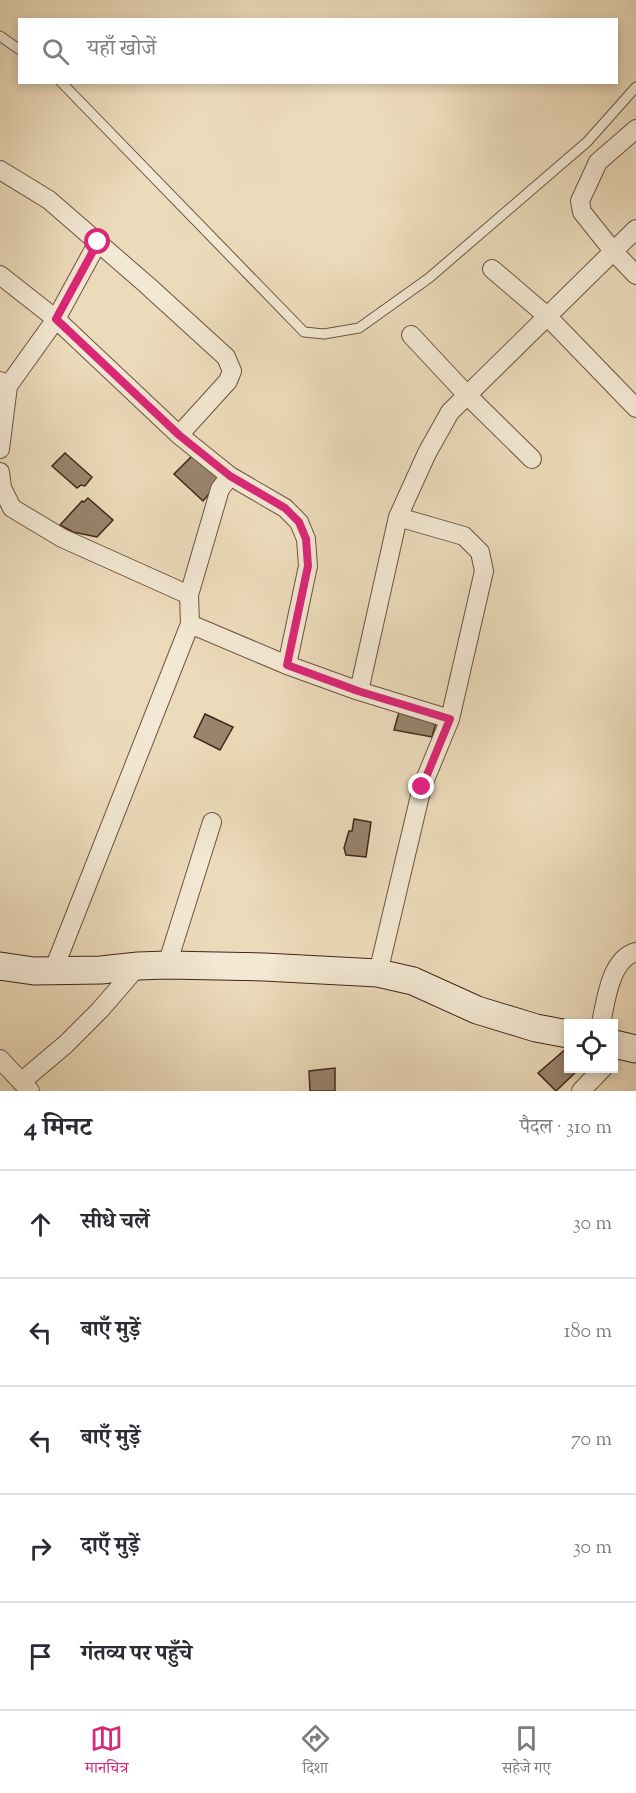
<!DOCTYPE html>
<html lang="hi">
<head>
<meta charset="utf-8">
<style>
	:root { --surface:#fff; --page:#f7f7f7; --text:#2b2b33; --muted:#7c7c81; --line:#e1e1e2; --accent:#db2777 }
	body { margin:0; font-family:"Sorts Mill Goudy","Noto Serif Devanagari",serif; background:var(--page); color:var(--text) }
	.controls { position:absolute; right:18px; bottom:18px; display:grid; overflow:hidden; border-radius:0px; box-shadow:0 3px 9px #0003 }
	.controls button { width:54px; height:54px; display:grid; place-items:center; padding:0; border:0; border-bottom:2px solid var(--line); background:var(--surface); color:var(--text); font:30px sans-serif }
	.stop { position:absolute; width:18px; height:18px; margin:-14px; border:4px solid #db2777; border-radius:50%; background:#fff }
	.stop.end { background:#db2777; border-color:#fff; box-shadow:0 2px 6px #0008 }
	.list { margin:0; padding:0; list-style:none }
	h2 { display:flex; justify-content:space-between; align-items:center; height:78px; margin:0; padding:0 24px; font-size:26px }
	h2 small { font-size:20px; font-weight:400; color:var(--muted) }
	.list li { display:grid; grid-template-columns:39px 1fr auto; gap:18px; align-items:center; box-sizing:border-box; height:108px; padding:0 24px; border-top:2px solid var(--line) }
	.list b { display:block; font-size:22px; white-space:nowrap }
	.list em { font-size:20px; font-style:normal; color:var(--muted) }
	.icon { flex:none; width:33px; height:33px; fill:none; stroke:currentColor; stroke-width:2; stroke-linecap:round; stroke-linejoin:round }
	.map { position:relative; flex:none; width:636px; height:1091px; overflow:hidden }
	.search { position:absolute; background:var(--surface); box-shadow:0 3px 9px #0003; left:18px; right:18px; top:18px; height:66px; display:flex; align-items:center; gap:15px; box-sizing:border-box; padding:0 21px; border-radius:0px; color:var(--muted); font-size:22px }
	.sheet { height:618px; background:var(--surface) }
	nav { display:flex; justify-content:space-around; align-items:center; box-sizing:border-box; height:84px; border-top:2px solid var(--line); background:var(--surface); font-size:16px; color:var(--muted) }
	nav a { display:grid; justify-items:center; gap:3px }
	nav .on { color:var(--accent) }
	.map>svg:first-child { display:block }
	.building { fill:#99846d; stroke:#402619; stroke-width:1.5 }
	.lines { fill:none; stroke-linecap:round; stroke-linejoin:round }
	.lane-casing { stroke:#6b5342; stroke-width:11 }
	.street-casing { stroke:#6b5342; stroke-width:20 }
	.secondary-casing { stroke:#402619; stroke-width:29 }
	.lane { stroke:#f3e8d3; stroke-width:9 }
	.street { stroke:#f3e8d3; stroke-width:18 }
	.secondary { stroke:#f3e8d3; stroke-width:27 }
	.route { stroke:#db2777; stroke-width:8 }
</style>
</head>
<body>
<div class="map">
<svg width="636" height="1091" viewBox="0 0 636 1091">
	<rect width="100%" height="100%" fill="#ecdbbb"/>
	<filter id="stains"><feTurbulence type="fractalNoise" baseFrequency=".00333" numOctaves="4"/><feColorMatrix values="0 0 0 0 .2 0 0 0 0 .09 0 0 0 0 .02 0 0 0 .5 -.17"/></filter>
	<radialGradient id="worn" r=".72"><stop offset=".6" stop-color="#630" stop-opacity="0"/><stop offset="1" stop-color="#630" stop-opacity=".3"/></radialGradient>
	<path class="building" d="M65 453 92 477 85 486 81 485 77 488 52 466Z
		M193 455 221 480 203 501 174 474Z
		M88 498 113 520 97 537 73 532 60 525 82 501 84 502Z
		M399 712 437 719 432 737 394 730Z
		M205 714 233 727 220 750 194 737Z
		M354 819 371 822 366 857 346 855 344 848 349 831H352Z
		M567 1048 568 1068H580L556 1091 538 1073Z
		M335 1068V1091H310L309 1071Z"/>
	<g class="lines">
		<g class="lane-casing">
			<path id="lane" d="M0 36 20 50
				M61 82 304 332 324 334 359 328 429 278 587 142 636 87"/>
		</g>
		<g class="street-casing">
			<path id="street" d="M636 129 598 162 580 201 582 212 613 251 636 275
				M0 170 49 200 147 285 226 357 232 371 228 381 179 435
				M492 269 547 316 636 408
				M0 275 56 319 179 435 230 476 220 489 189 595 190 624 53 971
				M411 335 467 395 532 459
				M0 381 8 386 56 319 98 242
				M0 449 8 386
				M0 472 2 488 12 508 62 538 189 595
				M230 476 285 508 299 522 306 539 308 566 287 665
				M190 624 287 665 359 691 450 719
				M359 691 398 517 427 453 450 412 636 229
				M167 965 212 822
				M378 973 422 787 450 719 484 571 480 552 464 536 398 517
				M601 1023C606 1001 610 959 636 952
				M0 1059 30 1091
				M21 1082 66 1044 100 1010 138 966
				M581 1091 603 1068"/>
		</g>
		<g class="secondary-casing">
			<path id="secondary" d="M0 966 34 971 101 970 138 966 167 965 264 967 378 973 413 981 477 1010 536 1028 568 1034
				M614 1044 636 1049"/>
		</g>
		<use href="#lane" class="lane"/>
		<use href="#street" class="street"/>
		<use href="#secondary" class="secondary"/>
	</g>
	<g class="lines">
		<path class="route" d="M98 242 56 319 179 435 230 476 285 508 299 522 306 539 308 566 287 665 358 691 450 719 422 787"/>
	</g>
	<rect width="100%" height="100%" filter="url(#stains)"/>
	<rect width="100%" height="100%" fill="url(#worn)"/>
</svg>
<div class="controls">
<button><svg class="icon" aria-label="locate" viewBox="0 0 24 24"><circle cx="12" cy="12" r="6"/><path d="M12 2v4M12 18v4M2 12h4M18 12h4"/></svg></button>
</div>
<div class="stop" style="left:98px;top:242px"></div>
<div class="stop end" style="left:422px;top:787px"></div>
<div class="search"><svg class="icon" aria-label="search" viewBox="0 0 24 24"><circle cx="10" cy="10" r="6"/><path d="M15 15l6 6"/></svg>यहाँ खोजें</div>
</div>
<section class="sheet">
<h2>4 मिनट<small>पैदल · 310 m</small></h2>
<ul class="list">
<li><svg class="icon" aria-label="ahead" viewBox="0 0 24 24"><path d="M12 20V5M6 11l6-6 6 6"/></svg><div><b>सीधे चलें</b></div><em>30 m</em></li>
<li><svg class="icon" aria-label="left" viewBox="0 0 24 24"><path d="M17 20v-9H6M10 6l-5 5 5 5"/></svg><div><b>बाएँ मुड़ें</b></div><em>180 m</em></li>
<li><svg class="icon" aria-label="left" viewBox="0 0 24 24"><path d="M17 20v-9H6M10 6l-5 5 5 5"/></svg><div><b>बाएँ मुड़ें</b></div><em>70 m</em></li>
<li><svg class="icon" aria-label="right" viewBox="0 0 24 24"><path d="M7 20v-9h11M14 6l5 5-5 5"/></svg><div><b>दाएँ मुड़ें</b></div><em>30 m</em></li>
<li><svg class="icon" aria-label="arrive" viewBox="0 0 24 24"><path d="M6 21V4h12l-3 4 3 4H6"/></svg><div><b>गंतव्य पर पहुँचे</b></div></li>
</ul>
</section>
<nav>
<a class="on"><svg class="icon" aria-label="map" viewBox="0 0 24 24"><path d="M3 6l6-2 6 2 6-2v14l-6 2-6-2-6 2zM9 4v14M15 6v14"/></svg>मानचित्र</a>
<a><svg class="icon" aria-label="directions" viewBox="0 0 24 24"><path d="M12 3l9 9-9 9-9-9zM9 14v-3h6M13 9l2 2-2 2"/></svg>दिशा</a>
<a><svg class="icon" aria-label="saved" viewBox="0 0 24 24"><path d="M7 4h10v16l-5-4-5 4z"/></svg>सहेजे गए</a>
</nav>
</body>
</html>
